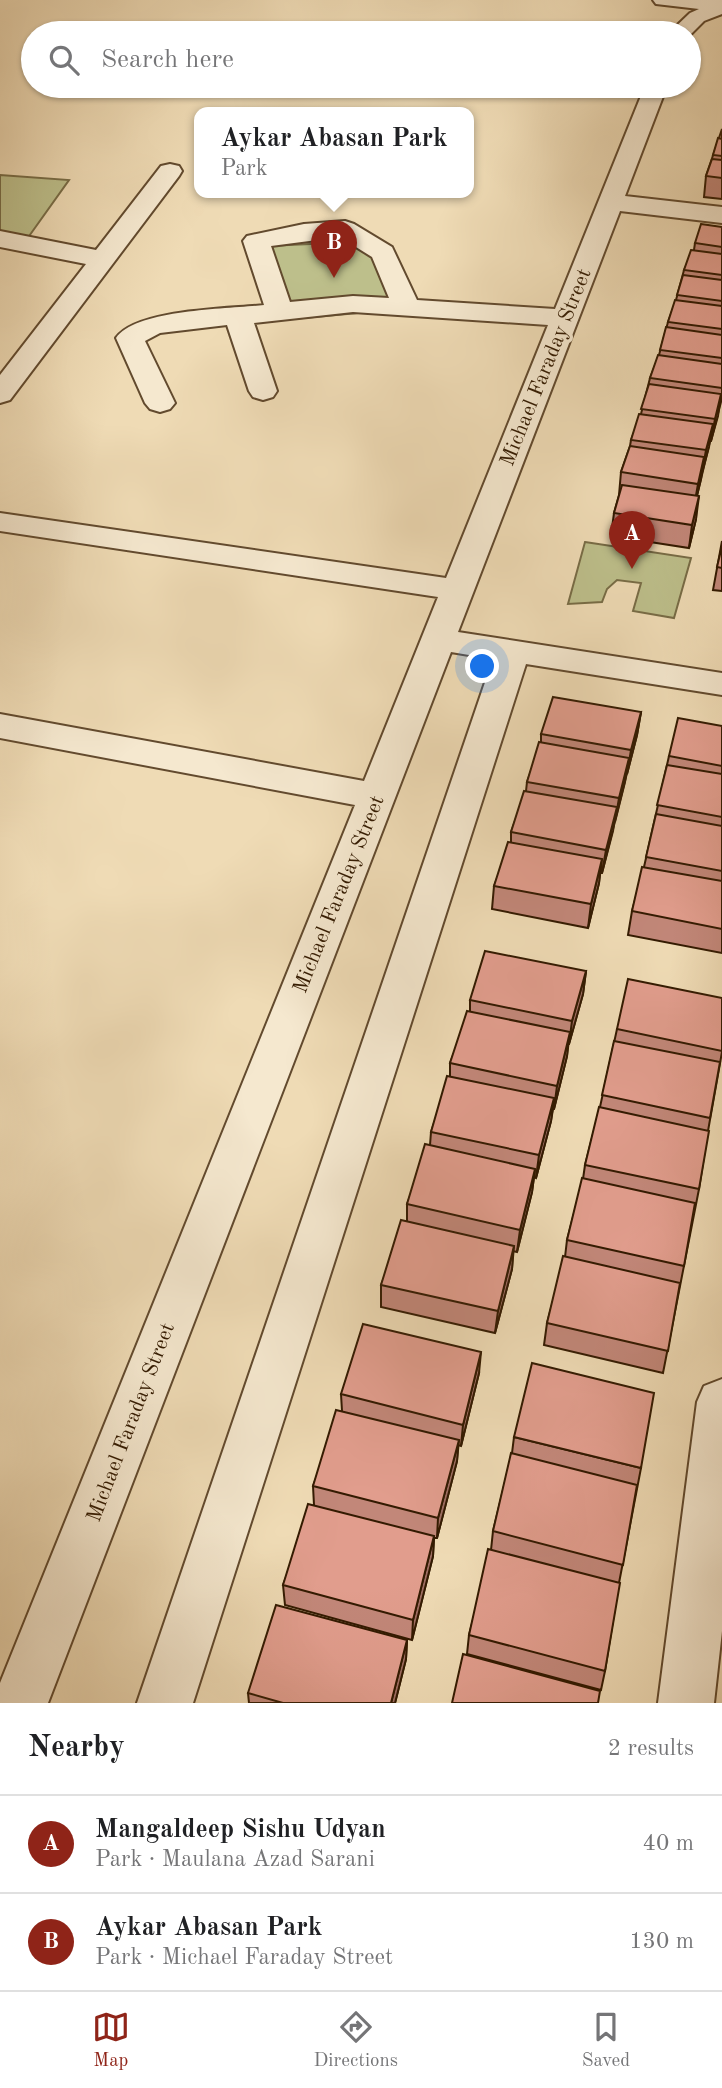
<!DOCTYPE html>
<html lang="en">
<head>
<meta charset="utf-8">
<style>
	:root { --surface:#fff; --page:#f6f6f6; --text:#202124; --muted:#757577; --line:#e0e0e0; --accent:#8f2418 }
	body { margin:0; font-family:"Old Standard TT",serif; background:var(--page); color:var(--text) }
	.you { position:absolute; left:483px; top:667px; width:24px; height:24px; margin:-18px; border:5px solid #fff; border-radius:50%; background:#1a73e8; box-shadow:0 0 0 10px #1a73e833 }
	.badge { display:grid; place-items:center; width:46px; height:46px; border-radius:50%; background:var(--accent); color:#fff; font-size:23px; font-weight:700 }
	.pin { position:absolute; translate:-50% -58px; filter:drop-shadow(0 2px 4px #0008) }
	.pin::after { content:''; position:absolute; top:37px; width:24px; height:21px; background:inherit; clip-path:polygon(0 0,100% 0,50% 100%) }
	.popup { position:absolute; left:194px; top:107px; width:280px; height:91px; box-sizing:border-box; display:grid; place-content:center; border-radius:14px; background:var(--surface); filter:drop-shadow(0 2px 5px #0005); font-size:23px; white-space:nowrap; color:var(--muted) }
	.popup b { font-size:26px; color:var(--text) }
	.popup::after { content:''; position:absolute; left:50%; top:100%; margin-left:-14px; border:14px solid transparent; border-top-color:var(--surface) }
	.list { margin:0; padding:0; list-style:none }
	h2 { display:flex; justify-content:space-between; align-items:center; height:91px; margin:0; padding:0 28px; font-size:30px }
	h2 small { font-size:23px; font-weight:400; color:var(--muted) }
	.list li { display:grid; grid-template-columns:46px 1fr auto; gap:21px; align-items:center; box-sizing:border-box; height:98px; padding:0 28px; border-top:2px solid var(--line) }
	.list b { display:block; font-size:26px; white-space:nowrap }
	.list p { margin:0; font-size:23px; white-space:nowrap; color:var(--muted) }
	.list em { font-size:23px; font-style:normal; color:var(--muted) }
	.icon { flex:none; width:38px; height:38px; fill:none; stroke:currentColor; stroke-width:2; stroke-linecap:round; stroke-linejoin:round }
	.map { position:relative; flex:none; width:722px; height:1703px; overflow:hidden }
	.search { position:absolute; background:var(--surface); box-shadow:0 2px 5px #0004; left:21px; right:21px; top:21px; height:77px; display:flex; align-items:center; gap:18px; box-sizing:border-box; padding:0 24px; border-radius:38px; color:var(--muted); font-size:26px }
	.sheet { height:287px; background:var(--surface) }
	nav { display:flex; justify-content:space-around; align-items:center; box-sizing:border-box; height:98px; border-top:2px solid var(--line); background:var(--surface); font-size:19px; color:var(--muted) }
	nav a { display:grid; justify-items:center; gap:4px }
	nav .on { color:var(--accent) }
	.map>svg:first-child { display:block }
	.green { fill:#bdbf8b; stroke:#786c46; stroke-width:2 }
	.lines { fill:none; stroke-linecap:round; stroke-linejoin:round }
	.minor-casing { stroke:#624a2e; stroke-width:4 }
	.minor { fill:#f5e8cf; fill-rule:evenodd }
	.wall { fill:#c28779; stroke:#331a01; stroke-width:2 }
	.shaded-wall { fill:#9e6e63; stroke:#331a01; stroke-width:2 }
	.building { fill:#e19d8d; stroke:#331a01; stroke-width:2 }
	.labels { text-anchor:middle; stroke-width:7; stroke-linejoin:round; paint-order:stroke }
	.street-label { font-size:21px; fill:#331a01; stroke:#f5e8cf }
</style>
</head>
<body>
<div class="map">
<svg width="722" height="1703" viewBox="0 0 722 1703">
	<rect width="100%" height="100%" fill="#efdbb5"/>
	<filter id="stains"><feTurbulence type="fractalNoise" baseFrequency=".00286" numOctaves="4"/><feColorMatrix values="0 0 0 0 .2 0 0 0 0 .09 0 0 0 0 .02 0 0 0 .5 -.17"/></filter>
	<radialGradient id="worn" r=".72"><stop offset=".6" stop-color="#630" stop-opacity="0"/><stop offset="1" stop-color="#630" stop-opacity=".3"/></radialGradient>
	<path class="green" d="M0 175 69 180 22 246 0 243Z
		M376 241 401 309 293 319 267 246Z
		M585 542 691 558 674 618 633 611 641 583 617 580 607 589 602 602 568 604Z"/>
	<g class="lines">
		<g class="minor-casing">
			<path id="minor" d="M653 0H722V14L704 21 689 36V33H669L690 13 699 9 656 4Z
				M645 86H667L625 196 722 207V223L620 211 458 632 722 673V695L526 664 193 1703H137L493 659 451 652 48 1703H0V1683L355 805 0 738V714L364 781 438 597 0 531V513L446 578 548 325 353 312 254 323 277 391 273 397 263 400 253 397 249 391 227 325 160 333 145 341 175 403 170 409 160 412 150 409 145 403 116 338C136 309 229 309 264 305L243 241 247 236 304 224 345 221 354 224 392 247 417 300 555 309ZM340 237 372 257 389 298 353 296 290 302 271 246Z
				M170 164 179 166 182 171 179 176 10 400 0 403V375L86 264 0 247V231L96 250 161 166Z
				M722 1379V1631L714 1703H658L697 1402 704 1386Z"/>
		</g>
		<use href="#minor" class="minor"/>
	</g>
	<path class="wall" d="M722 129V199L704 197 706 176Z
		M722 227V398L711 441H710L697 496 696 519 689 548 611 536 614 513 619 495 621 472 630 446 631 440 641 414 650 378 659 355 668 322 676 300 684 270 694 250 695 243Z
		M722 541V591L713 590Z
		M641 712 637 735 627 774V773L602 873H600L599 883 588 928 492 909 494 886 511 843V832L526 791 527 782 541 743V734Z
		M722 726V953L628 935 632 911 644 867 669 756Z
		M586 971 583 994 569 1044H568L567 1056 554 1109H553L551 1121 536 1178 534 1177 532 1192 517 1252 513 1251 512 1269 495 1333 381 1307V1285L407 1221V1204L430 1145 431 1132 450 1076V1063L470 1012V1000Z
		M722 998V1052L708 1131 699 1189 663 1373 544 1345 547 1323 565 1257 567 1240 583 1179 585 1165 600 1107 617 1029Z
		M479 1373 461 1446 458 1445 457 1461 437 1538H434L433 1556 412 1640 285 1605 283 1585 314 1505 313 1486 342 1411 341 1394Z
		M514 1437 641 1468 619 1583 605 1671 601 1690 467 1654 469 1635 491 1550 493 1531 512 1453Z
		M407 1640 406 1659 395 1703H249L248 1693Z"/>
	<path class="shaded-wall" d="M721 394 718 416 711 441 715 419Z
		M713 424 709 447 702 473 706 450Z
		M704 457 701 479 694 507 698 484Z
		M699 496 696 519 689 548 692 525Z
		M641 712 637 735 627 774 631 750Z
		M629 758 625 782 615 822 619 798Z
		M617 807 613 831 602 873 606 850Z
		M602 859 599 883 588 928 591 904Z
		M586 971 583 994 569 1044 572 1021Z
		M570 1032 567 1056 554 1109 557 1086Z
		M554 1098 551 1121 536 1178 539 1155Z
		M535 1169 532 1192 517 1252 520 1230Z
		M514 1246 512 1269 495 1333 498 1311Z
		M481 1352 479 1373 461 1446 463 1425Z
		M459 1440 457 1461 437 1538 438 1518Z
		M434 1536 433 1556 412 1640 413 1620Z
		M407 1640 406 1659 395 1703H391Z"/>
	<path class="building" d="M718 138 722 139V156L713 155Z
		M712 159 722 160V178L706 176Z
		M701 224 722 227V247L695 243Z
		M691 250 722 254V275L684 270Z
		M683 275 722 280V301L677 295Z
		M675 300 722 306V329L668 322Z
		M666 327 722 335V358L660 350Z
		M658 355 722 364V388L650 378Z
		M649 384 721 394 715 419 641 409Z
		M639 414 713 424 706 450 631 440Z
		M630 446 704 457 698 484 621 472Z
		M622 485 699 496 692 525 614 513Z
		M722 546V568L717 567Z
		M553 697 641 712 631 750 541 734Z
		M678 718 722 726V766L669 756Z
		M539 742 629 758 619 798 527 782Z
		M667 765 722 774V817L657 805Z
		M524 791 617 807 606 850 511 832Z
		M656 814 722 826V871L646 857Z
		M508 842 602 859 591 904 494 886Z
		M642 867 722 881V929L632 911Z
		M485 951 586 971 572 1021 470 1000Z
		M628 979 722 998V1051L617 1029Z
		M467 1011 570 1032 557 1086 450 1063Z
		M614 1041 720 1062 710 1118 602 1095Z
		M447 1076 554 1098 539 1155 431 1132Z
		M599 1107 709 1131 699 1189 585 1165Z
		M425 1144 535 1169 520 1230 407 1204Z
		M582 1178 695 1203 684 1266 567 1240Z
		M401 1220 514 1246 498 1311 381 1285Z
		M563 1256 680 1283 668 1351 547 1323Z
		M363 1324 481 1352 463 1425 341 1394Z
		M532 1363 654 1393 641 1468 514 1437Z
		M336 1410 459 1440 438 1518 313 1486Z
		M511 1453 637 1485 623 1565 493 1531Z
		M308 1504 434 1536 413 1620 283 1585Z
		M488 1549 620 1583 605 1671 469 1635Z
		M276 1605 407 1640 391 1703H283L248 1693Z
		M463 1654 600 1691 598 1703H452Z"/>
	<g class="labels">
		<g class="street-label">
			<text transform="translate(545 367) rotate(-68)" y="7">Michael Faraday Street</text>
			<text transform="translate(338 894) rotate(-68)" y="7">Michael Faraday Street</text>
			<text transform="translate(130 1422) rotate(-69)" y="7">Michael Faraday Street</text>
		</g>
	</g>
	<rect width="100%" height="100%" filter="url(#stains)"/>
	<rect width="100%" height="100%" fill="url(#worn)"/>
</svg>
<div class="you"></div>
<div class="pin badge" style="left:632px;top:569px">A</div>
<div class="pin badge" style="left:334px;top:278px">B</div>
<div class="popup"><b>Aykar Abasan Park</b>Park</div>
<div class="search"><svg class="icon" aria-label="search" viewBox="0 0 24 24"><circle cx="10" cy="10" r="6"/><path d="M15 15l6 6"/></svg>Search here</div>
</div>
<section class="sheet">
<h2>Nearby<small>2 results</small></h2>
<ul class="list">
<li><span class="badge">A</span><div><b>Mangaldeep Sishu Udyan</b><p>Park · Maulana Azad Sarani</p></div><em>40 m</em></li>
<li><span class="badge">B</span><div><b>Aykar Abasan Park</b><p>Park · Michael Faraday Street</p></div><em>130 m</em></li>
</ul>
</section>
<nav>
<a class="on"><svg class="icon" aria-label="map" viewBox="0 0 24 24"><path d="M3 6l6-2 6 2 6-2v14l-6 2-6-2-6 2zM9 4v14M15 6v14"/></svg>Map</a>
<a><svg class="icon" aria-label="directions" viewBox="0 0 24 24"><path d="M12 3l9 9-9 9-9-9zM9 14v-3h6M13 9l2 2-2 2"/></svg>Directions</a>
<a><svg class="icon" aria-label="saved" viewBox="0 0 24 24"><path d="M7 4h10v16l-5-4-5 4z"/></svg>Saved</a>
</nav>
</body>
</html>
